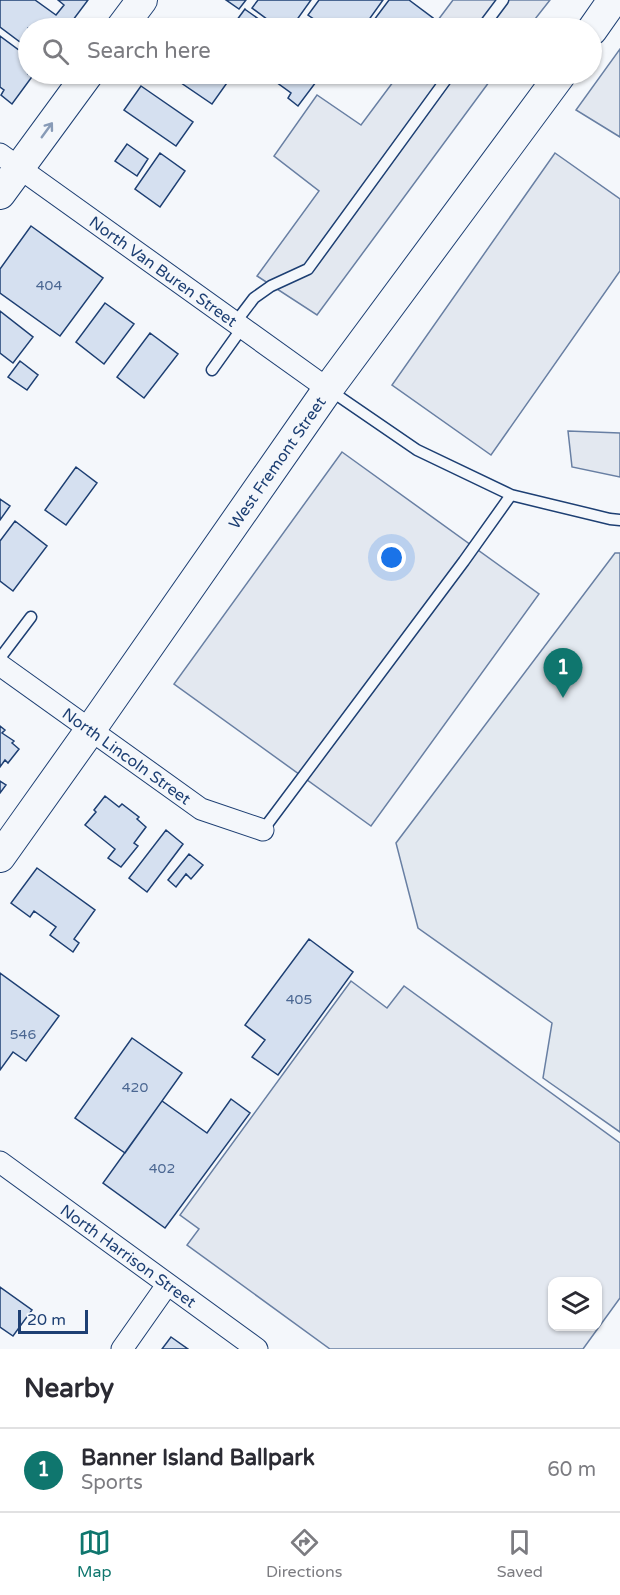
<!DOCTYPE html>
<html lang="en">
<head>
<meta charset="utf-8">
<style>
	:root { --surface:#fff; --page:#f2f2f3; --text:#2b2b33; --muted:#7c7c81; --line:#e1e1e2; --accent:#0f766e }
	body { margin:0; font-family:"Varela Round",sans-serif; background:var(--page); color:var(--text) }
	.controls { position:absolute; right:18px; bottom:18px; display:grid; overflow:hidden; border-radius:12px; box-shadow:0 2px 4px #0004 }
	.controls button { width:54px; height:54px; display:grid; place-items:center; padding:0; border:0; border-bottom:2px solid var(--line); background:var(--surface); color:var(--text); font:30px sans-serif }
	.scale { position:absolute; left:18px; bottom:15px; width:70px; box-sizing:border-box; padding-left:6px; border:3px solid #1d3f73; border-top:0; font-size:16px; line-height:21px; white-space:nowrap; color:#1d3f73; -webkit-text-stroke:4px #f4f7fb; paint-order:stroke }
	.you { position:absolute; left:392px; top:558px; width:21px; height:21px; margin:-15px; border:4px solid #fff; border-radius:50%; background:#1a73e8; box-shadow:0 0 0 9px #1a73e833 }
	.badge { display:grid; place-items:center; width:39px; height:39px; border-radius:50%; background:var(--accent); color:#fff; font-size:20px; font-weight:700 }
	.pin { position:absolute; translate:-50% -50px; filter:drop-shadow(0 2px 3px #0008) }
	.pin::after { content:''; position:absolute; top:32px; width:21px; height:18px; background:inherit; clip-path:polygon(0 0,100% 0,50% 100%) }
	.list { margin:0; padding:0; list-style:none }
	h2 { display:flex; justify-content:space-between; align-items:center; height:78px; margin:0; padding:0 24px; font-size:26px }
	h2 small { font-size:20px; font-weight:400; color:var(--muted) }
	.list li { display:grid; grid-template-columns:39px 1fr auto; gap:18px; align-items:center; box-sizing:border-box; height:84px; padding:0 24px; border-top:2px solid var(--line) }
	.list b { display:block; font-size:22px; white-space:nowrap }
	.list p { margin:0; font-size:20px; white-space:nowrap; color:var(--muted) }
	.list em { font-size:20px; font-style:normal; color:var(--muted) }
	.icon { flex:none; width:33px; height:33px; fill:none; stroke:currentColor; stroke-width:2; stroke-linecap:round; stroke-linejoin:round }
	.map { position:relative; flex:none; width:620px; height:1349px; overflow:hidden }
	.search { position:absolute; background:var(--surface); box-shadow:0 2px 4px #0004; left:18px; right:18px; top:18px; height:66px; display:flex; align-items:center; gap:15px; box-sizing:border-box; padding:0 21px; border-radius:33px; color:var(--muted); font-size:22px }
	.sheet { height:162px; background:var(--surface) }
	nav { display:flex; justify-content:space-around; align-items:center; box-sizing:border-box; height:84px; border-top:2px solid var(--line); background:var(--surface); font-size:16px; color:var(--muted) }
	nav a { display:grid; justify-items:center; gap:3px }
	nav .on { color:var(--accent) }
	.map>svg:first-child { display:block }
	.green { fill:#e3e9f0; stroke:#687fa3; stroke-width:1.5 }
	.parking { fill:#e3e8f0; stroke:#687fa3; stroke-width:1.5; fill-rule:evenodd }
	.building { fill:#d5e0f0; stroke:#1d3f73; stroke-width:1.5 }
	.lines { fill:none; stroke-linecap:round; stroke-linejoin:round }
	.lane-casing { stroke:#1d3f73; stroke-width:13 }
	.street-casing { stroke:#1d3f73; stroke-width:23 }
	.secondary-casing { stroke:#1d3f73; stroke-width:32 }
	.lane { stroke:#f4f7fb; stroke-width:10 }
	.street { stroke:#f4f7fb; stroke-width:21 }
	.secondary { stroke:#f4f7fb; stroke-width:30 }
	.oneway { stroke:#889bb7 }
	.labels { text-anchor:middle; stroke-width:4.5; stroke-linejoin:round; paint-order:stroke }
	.number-label { font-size:14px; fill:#4b6792 }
	.street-label { font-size:16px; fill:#1d3f73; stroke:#f4f7fb }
</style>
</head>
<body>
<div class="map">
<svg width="620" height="1349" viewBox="0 0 620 1349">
	<rect width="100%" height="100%" fill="#f4f7fb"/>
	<path class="green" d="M615 553H620V1132L543 1078 552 1023 418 928 396 843Z"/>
	<path class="parking" d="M453 0H550L528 28H432Z
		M620 49V137L576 110Z
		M399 74H495L317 315 257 276 319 191 274 156 317 95 361 125Z
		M555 153 620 199V271L491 455 392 385Z
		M568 431 620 433V477L572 467Z
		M342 452 539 594 371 826 174 684Z
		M351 981 387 1008 404 986 620 1143V1298L583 1349H330L187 1245 199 1229 180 1215ZM552 1282H598V1326H552Z"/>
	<path class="building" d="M0 0H35L56 15 64 5 58 0H88L67 28H28V48L0 27Z
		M226 0H246L239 9Z
		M258 0H311L291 28H279L252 8Z
		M319 0H383L363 28H327L308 15Z
		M389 0H409L433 18 425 28H368Z
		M245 9 246 10 271 28H231Z
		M0 36 27 56 28 53V74H34L12 104 1 95 4 90 0 87Z
		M168 74H219L229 80 212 104Z
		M265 74H322L298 106 288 98 291 93Z
		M141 86 193 122 176 146 124 110Z
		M127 144 148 159 137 176 115 161Z
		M160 153 185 171 160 207 135 189Z
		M31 226 103 278 60 336 0 293V269Z
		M105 303 134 324 104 364 76 342Z
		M0 311 33 337 13 363 0 353Z
		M150 333 178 354 144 398 117 377Z
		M20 361 38 375 27 390 8 377Z
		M76 467 97 483 66 525 45 510Z
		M0 499 10 506 0 520Z
		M15 521 47 546 13 591 0 581V541Z
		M0 726 5 730 2 733 14 741 12 743 19 749 8 763 5 760 0 767Z
		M0 781 6 785 0 793Z
		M105 796 119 807 122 804 139 817 137 819 146 827 134 843 138 846 121 867 108 858 115 849 85 825 96 812 94 810Z
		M166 830 183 844 147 892 129 878Z
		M189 854 203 865 191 879 186 874 176 887 168 880Z
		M37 868 95 910 74 939 79 943 73 952 50 935 56 927 34 911 30 917 11 903Z
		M309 939 353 972 278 1075 252 1057 265 1040 245 1025Z
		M0 973 59 1016 26 1061 13 1052 0 1070Z
		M132 1038 182 1073 125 1153 75 1118Z
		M231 1099 250 1113 165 1228 103 1183 162 1101 207 1133Z
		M0 1287 32 1310 13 1336 0 1327Z
		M171 1337 188 1349H162Z"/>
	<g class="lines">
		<g class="lane-casing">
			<path id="lane" d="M482 28 503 0
				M235 323 254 298 271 286 308 269 450 74
				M212 370 242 328
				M328 389 417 450 511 495 610 519 620 520
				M0 658 31 617
				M263 830 464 561 511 495"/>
		</g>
		<g class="street-casing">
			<g id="street">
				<path id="s1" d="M0 154 328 389"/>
				<path id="s2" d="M0 665 201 809 263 830"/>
				<path id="s3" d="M0 1162 257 1349"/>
				<path d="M122 1349 167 1285"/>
			</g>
		</g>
		<g class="secondary-casing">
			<g id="secondary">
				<path d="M121 28 142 0"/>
				<path d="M592 30 613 0"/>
				<path d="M0 194 88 74"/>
				<path id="s4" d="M0 857 91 729 328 389 561 74"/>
			</g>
		</g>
		<use href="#lane" class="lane"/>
		<use href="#street" class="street"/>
		<use href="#secondary" class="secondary"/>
	</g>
	<defs><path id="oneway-shaft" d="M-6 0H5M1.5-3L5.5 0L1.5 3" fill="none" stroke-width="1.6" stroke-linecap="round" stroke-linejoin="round" transform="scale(1.5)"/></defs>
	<use class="oneway" href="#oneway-shaft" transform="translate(47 130) rotate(-54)"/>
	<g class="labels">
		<g class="number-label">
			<text x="49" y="290">404</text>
			<text x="299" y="1004">405</text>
			<text x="23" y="1039">546</text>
			<text x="135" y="1092">420</text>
			<text x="162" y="1173">402</text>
		</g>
		<g class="street-label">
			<text dy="6" stroke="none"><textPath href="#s1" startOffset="201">North Van Buren Street</textPath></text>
			<text dy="6" stroke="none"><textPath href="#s4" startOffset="482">West Fremont Street</textPath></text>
			<text dy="6" stroke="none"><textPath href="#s2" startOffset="156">North Lincoln Street</textPath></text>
			<text dy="6" stroke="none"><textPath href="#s3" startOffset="159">North Harrison Street</textPath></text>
		</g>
	</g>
</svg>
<div class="controls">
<button><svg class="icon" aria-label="layers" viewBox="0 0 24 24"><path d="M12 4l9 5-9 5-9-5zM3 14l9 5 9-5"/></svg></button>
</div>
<div class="scale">20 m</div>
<div class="you"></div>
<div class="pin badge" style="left:563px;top:698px">1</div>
<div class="search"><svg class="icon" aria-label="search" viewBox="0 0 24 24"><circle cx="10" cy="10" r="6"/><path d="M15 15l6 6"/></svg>Search here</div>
</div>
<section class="sheet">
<h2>Nearby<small></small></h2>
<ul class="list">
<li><span class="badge">1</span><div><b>Banner Island Ballpark</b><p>Sports</p></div><em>60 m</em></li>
</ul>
</section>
<nav>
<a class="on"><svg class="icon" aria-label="map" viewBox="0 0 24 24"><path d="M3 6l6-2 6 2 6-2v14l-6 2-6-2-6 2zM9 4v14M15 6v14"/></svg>Map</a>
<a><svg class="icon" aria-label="directions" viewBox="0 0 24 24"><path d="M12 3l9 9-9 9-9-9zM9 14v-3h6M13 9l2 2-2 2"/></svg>Directions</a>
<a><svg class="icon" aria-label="saved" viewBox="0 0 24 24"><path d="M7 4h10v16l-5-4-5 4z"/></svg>Saved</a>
</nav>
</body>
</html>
